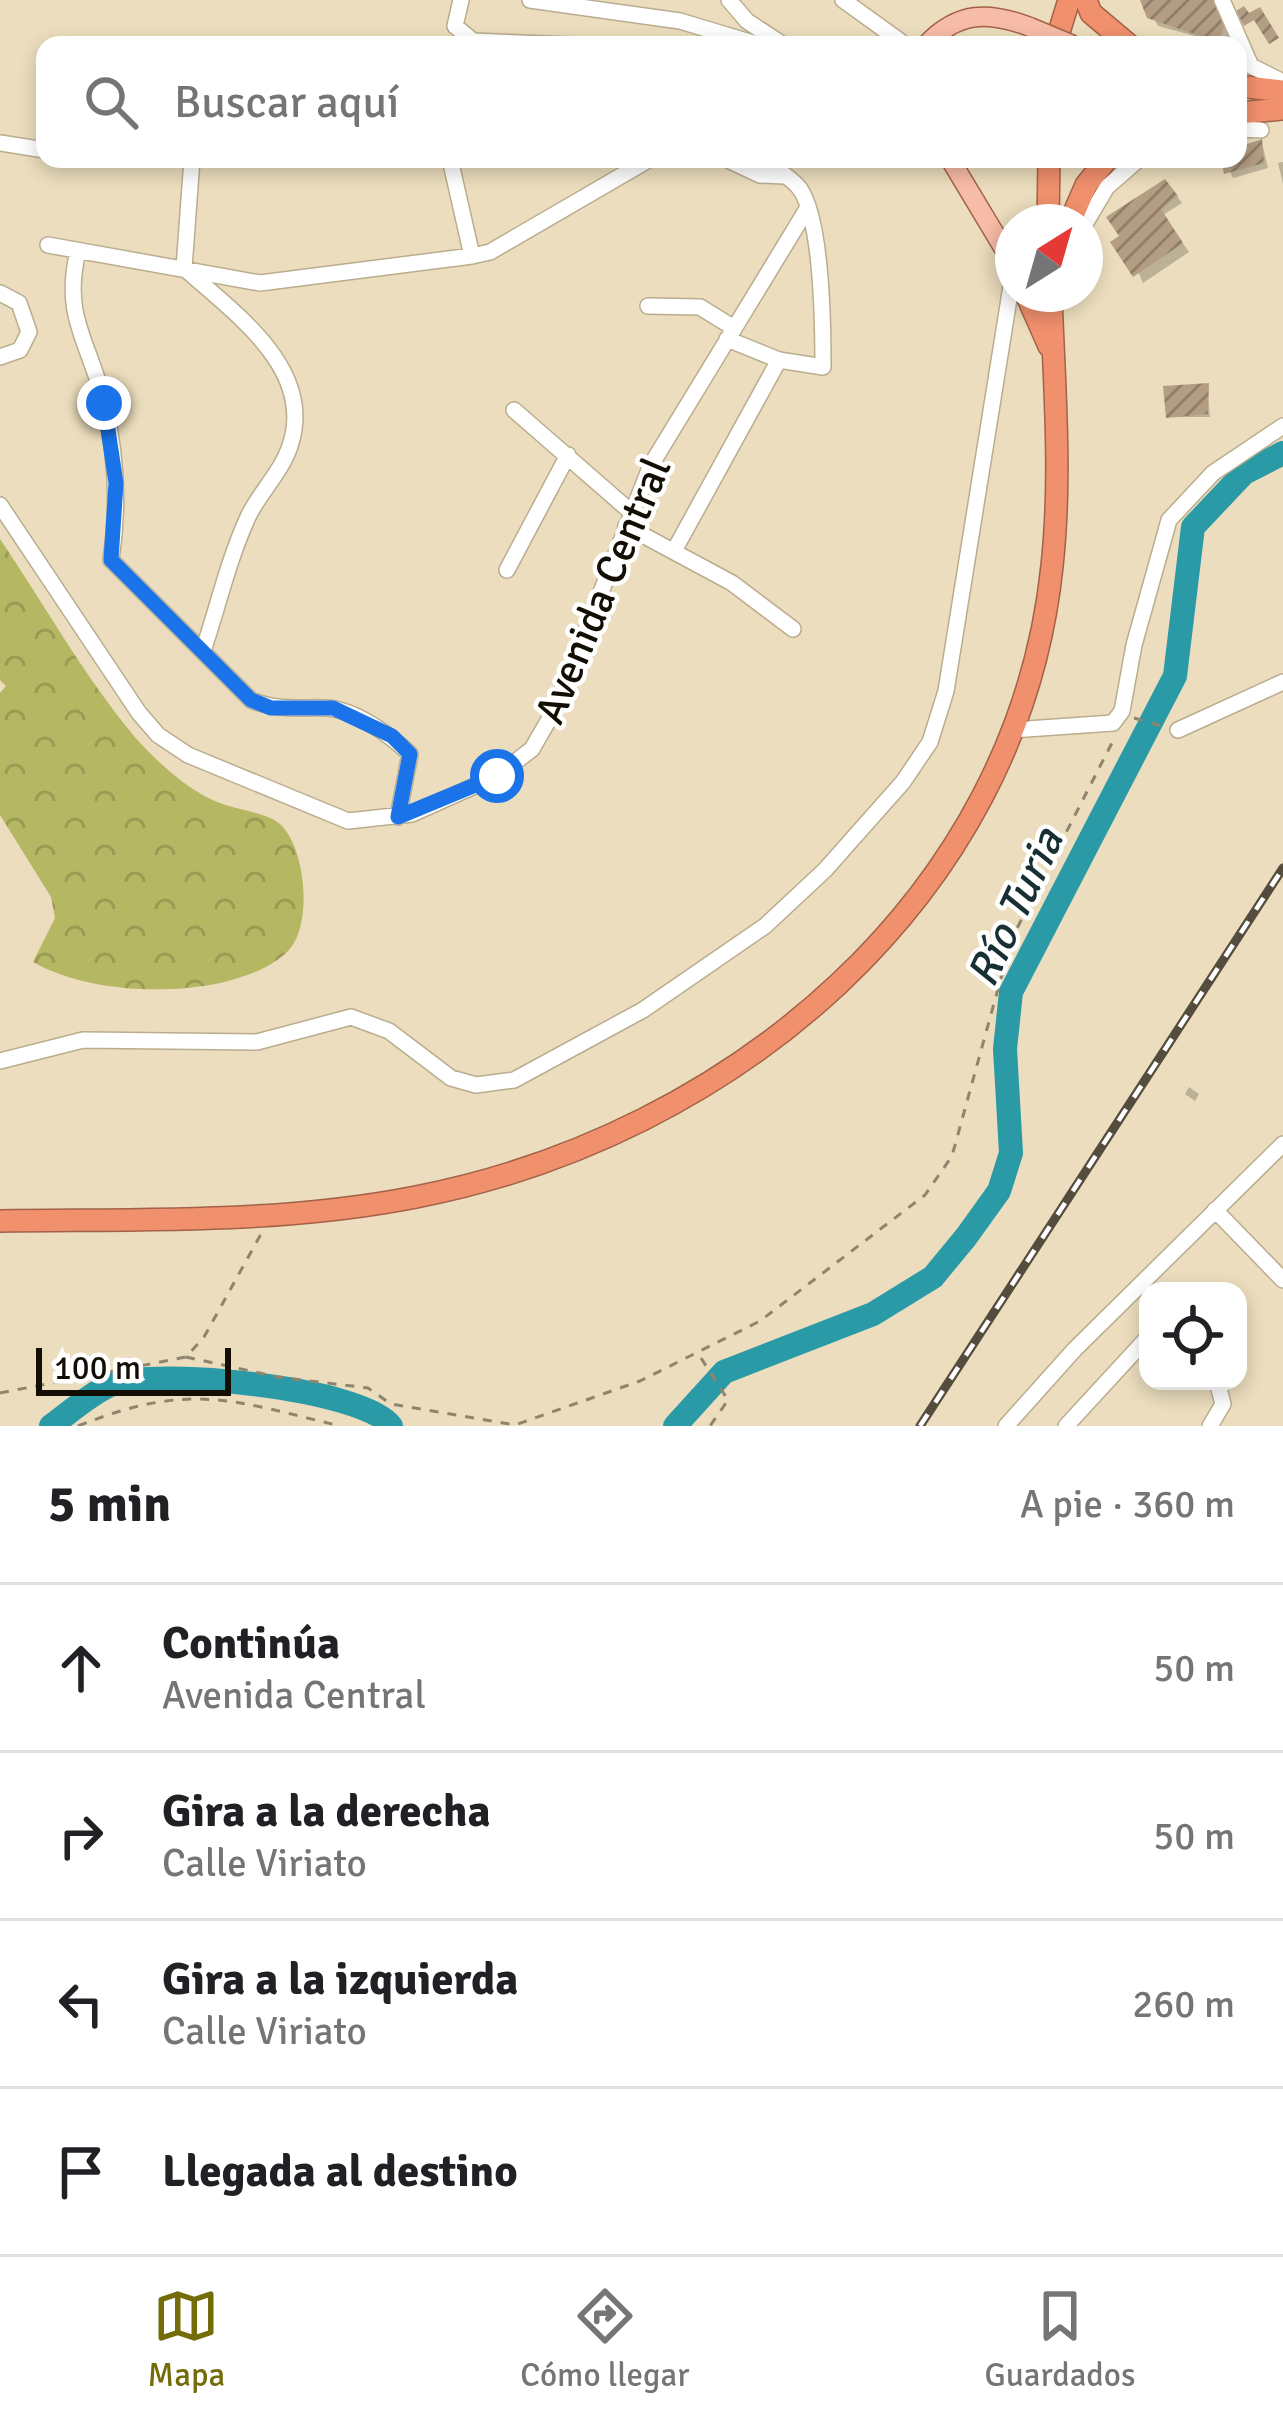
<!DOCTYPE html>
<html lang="es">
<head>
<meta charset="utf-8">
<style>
	:root { --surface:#fff; --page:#f6f6f6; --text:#202124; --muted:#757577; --line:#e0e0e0; --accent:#746c08 }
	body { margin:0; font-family:Signika,sans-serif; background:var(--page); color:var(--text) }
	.controls { position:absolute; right:36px; bottom:36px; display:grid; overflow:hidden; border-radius:24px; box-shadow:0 6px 18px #0003 }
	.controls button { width:108px; height:108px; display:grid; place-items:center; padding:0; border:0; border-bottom:3px solid var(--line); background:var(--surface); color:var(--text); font:60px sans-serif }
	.compass { position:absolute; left:995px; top:204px; width:108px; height:108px; border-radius:50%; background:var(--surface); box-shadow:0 6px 18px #0003; rotate:37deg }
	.scale { position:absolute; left:36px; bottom:30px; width:195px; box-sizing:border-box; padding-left:12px; border:6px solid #130e04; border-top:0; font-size:33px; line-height:42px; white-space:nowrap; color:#130e04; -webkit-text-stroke:9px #fff; paint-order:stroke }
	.stop { position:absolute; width:36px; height:36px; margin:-27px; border:9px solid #1a73e8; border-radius:50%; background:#fff }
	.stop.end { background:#1a73e8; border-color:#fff; box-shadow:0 3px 12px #0008 }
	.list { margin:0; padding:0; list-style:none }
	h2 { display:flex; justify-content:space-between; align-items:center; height:156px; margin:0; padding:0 48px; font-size:51px }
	h2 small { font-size:39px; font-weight:400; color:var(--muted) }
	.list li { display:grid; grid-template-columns:78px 1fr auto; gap:36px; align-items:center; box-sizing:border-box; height:168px; padding:0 48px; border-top:3px solid var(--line) }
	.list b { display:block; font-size:45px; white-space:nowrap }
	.list p { margin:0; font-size:39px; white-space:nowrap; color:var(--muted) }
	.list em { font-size:39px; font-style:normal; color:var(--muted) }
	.icon { flex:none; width:66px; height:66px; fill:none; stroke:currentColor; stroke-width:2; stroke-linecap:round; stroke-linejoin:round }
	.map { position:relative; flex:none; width:1283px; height:1426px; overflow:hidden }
	.search { position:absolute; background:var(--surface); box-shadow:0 6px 18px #0003; left:36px; right:36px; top:36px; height:132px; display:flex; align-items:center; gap:30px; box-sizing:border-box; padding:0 42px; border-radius:24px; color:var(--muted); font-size:45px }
	.sheet { height:828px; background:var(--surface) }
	nav { display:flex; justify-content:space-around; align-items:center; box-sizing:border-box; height:168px; border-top:3px solid var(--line); background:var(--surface); font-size:33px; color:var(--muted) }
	nav a { display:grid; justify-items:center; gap:6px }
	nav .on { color:var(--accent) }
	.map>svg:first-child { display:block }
	.forest { fill:url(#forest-crowns) }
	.shadow { fill:#0003 }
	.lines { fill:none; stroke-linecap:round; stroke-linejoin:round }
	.river { stroke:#2a9aa7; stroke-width:24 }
	.building { fill:url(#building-hatch) }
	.minor-casing { stroke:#baad8e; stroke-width:18 }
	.major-casing { stroke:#a36248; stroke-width:21 }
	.highway-casing { stroke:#a36248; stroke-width:24 }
	.path { stroke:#8f856e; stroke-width:3; stroke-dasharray:9 9; stroke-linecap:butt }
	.minor { stroke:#fff; stroke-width:15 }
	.major { stroke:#f7bca7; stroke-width:18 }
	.highway { stroke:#f1906d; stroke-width:21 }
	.rail-casing { stroke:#544c3c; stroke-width:9 }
	.rail { stroke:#fff; stroke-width:4.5; stroke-dasharray:14; stroke-linecap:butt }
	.major-bridge-casing { stroke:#a36248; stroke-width:21; stroke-linecap:butt }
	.major-bridge { stroke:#f7bca7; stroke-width:18 }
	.route { stroke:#1a73e8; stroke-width:15 }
	.labels { text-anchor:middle; stroke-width:9; stroke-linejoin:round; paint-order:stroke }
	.street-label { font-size:42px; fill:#130e04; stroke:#fff }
	.water-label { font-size:45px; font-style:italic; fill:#183033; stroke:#fff }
</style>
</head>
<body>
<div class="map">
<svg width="1283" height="1426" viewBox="0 0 1283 1426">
	<defs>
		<pattern id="forest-crowns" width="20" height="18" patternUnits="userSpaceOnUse" patternTransform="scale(3)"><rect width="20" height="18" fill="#b5b763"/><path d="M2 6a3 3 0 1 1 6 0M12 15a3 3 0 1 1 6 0" fill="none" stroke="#9b9c54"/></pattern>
		<pattern id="building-hatch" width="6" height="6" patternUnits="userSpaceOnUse" patternTransform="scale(3)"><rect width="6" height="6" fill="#b39d83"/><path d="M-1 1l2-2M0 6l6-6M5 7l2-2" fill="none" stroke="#907e69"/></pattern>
	</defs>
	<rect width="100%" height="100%" fill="#ebddbd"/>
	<path class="forest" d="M0 539C44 604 84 676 134 736 156 761 188 791 220 803 237 810 266 812 280 824 305 847 312 918 292 946 278 966 243 978 220 983 163 995 84 991 33 962L55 918 51 897 0 815V693L6 686 0 680Z"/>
	<path class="shadow" d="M1143 0H1216L1231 37 1228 45 1158 26Z
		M1262 143 1268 168 1233 178 1224 159H1238V150Z
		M1283 162V184L1278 163Z
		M1171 188 1182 203 1163 215 1189 252 1143 283 1123 237Z
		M1207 386 1210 417H1169Z
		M1189 1087 1199 1094 1195 1101 1185 1094Z"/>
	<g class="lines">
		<path class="river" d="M51 1426C69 1413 92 1392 113 1384 160 1368 363 1388 391 1426
			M675 1426 724 1372 873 1314 933 1277 966 1237 999 1191 1011 1153 1005 1049 1011 992 1175 676 1193 527 1244 473 1283 453"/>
	</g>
	<path class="building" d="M1140 0H1214L1224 27 1218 42 1147 18Z
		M1244 6 1249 13 1260 7 1279 38 1269 44 1254 20 1244 26 1236 11Z
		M1262 139 1264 163 1224 174 1221 159H1238V147Z
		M1165 179 1178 196 1161 209 1183 243 1133 277 1110 242 1119 236 1106 217Z
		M1209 383 1208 414 1166 418 1163 386Z"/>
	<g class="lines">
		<g class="minor-casing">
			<path id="minor" d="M461 0 455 26 473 41 570 45
				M530 0 680 21 753 43 778 42
				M729 0 747 21 782 44
				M843 0 900 41
				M1222 0 1251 66 1283 82
				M1238 129 1261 130
				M0 143 45 150
				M192 159 184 268C234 313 316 369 290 446 281 473 259 493 248 517 229 558 218 606 204 648
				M450 159 472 256
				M726 159 760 175 784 176
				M1085 224 1107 187 1139 159
				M48 245 260 283 472 256 490 252 650 159
				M78 251C62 317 89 341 104 402 116 453 119 508 111 560L251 700C277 711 300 707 327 708 356 710 390 735 410 754L398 817
				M0 293 19 303 29 332 20 350 0 357
				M648 306 700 307 734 328
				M727 339 779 360 823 367C823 327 822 221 800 189 792 178 774 168 763 159
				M514 410 631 512
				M0 505 139 713 158 735 188 755 348 821 412 814 497 776 532 749 555 709 651 465 807 209
				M626 526 732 583 793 629
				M675 549 779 360
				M507 570 568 455
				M1011 730 1113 723 1122 711 1134 645 1169 520 1213 473 1283 426
				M1178 730 1283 682
				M0 1061 83 1040 257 1042 351 1017 389 1031 451 1078 476 1085 514 1080 643 1010 765 926 825 870 903 782 930 742 946 691 1013 274
				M1215 1210 1283 1280
				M1006 1426 1075 1349 1283 1144
				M1066 1426 1148 1337
				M1210 1426 1223 1404 1217 1381"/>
		</g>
		<g class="major-casing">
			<path id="major" d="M926 45C958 11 989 11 1030 27
				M950 159 1013 264"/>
		</g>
		<g class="highway-casing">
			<path id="highway" d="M1086 0 1091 13 1129 45
				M1055 45 1069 0
				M1238 86 1283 91
				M1238 113 1283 109
				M1048 222 1049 159
				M1070 222 1086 185 1107 159
				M1026 294 1049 346
				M0 1221C139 1219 279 1224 416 1197 730 1136 1018 899 1052 566 1062 475 1054 384 1051 294"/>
		</g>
		<path class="path" d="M1134 718 1165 727
			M186 1357 278 1377 368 1388 391 1404 515 1425 640 1381 760 1321 925 1195 952 1156 1012 938 1115 737
			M701 1358 728 1400 710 1426
			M0 1393 186 1357 204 1337 261 1234
			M78 1426C189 1382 228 1399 340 1426"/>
		<use href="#minor" class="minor"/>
		<use href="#major" class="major"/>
		<use href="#highway" class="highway"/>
		<g class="rail-casing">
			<path id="rail" d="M920 1426 1283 868"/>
		</g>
		<use href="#rail" class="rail"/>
		<g class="major-bridge-casing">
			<path id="major-bridge" d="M1030 27 1073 45"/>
		</g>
		<use href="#major-bridge" class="major-bridge"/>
	</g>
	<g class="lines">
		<path class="route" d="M104 403 116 483 111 560 251 700 271 708H333L392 736 410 754 398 817 497 776"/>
	</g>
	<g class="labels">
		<g class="street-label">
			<text transform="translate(602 590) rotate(-67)" y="15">Avenida Central</text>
		</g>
		<g class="water-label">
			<text transform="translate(1014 907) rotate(-65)" y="16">Río Turia</text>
		</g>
	</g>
</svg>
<div class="controls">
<button><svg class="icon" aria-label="locate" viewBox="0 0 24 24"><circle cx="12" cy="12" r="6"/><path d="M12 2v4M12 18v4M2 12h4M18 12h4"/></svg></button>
</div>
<svg class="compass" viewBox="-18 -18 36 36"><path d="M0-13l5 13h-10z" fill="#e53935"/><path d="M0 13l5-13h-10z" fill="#757577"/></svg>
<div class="scale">100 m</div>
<div class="stop" style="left:497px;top:776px"></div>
<div class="stop end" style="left:104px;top:403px"></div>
<div class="search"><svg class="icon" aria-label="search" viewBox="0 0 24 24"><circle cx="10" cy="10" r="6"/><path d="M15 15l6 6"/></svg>Buscar aquí</div>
</div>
<section class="sheet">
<h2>5 min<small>A pie · 360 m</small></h2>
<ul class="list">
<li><svg class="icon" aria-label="ahead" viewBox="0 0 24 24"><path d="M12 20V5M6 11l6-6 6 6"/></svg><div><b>Continúa</b><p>Avenida Central</p></div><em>50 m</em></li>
<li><svg class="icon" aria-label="right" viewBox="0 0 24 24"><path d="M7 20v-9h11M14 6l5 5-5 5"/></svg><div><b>Gira a la derecha</b><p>Calle Viriato</p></div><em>50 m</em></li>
<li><svg class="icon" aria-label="left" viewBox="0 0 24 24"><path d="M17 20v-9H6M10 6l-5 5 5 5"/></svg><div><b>Gira a la izquierda</b><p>Calle Viriato</p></div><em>260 m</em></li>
<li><svg class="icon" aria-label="arrive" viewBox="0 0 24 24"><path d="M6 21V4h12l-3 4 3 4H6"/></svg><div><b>Llegada al destino</b></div></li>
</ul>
</section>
<nav>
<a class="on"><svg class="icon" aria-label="map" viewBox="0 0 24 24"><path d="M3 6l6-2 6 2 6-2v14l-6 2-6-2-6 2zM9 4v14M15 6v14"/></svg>Mapa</a>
<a><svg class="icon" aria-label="directions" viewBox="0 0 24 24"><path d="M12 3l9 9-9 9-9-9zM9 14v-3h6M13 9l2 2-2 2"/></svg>Cómo llegar</a>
<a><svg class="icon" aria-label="saved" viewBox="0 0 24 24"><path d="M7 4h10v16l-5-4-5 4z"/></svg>Guardados</a>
</nav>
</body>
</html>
